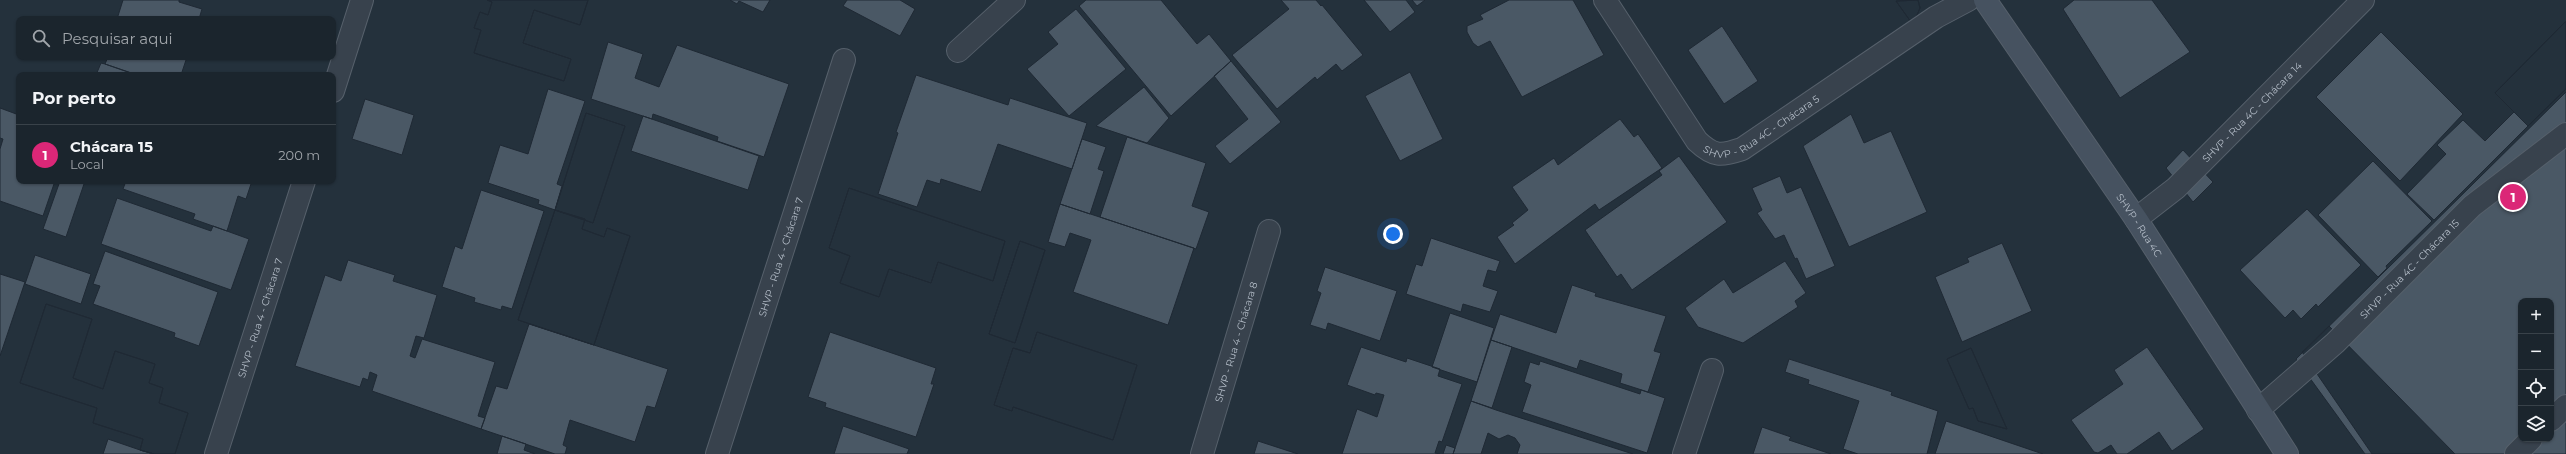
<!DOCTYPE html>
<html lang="pt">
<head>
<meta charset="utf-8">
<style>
	:root { --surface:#1b252d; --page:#242d35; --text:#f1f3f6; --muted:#a0a5aa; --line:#394249; --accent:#db2777 }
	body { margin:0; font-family:Montserrat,sans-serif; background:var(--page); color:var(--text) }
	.controls { position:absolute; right:12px; bottom:12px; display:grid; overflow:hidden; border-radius:8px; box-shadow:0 1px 3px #0004 }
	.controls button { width:36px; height:36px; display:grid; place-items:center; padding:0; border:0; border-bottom:1px solid var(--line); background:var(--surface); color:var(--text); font:20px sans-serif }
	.you { position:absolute; left:1393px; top:234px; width:14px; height:14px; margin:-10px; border:3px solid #fff; border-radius:50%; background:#1a73e8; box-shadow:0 0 0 6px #1a73e833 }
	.badge { display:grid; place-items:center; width:26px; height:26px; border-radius:50%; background:var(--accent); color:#fff; font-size:13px; font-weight:700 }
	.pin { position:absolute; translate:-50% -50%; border:2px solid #fff; box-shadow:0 1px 4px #0006 }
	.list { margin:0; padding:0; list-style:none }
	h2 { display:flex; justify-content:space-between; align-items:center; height:52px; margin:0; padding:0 16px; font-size:17px }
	h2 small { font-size:13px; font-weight:400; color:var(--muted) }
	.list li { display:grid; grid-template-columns:26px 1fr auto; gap:12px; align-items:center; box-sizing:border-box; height:60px; padding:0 16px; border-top:1px solid var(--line) }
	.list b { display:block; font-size:15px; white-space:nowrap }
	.list p { margin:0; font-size:13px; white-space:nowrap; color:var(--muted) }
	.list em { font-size:13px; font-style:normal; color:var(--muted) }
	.icon { flex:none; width:22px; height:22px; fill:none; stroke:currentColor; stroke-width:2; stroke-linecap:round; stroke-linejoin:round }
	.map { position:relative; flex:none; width:2566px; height:454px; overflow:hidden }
	.search { position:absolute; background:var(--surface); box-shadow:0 1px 3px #0004; left:16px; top:16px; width:320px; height:44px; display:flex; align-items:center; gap:10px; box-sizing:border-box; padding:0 14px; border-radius:8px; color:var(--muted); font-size:15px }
	.panel { position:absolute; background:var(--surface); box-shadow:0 1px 3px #0004; left:16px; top:72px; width:320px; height:112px; border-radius:8px }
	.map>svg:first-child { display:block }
	.building { fill:#4a5865; stroke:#1f2934; fill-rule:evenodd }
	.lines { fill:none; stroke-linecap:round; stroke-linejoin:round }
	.street-casing { stroke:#56606b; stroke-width:24 }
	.secondary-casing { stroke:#56606b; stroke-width:24 }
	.street { stroke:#38424d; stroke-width:22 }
	.secondary { stroke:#465260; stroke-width:22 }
	.labels { text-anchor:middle; stroke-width:3; stroke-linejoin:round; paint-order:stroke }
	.street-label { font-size:10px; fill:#b4bdc8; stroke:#1d2732 }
</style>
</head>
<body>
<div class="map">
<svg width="2566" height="454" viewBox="0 0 2566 454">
	<rect width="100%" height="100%" fill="#24313c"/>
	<path class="building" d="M123 0H179V2L202 9 199 19H117Z
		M487 0H588L580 25 534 10 523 43 571 59 564 81 474 53 481 30 474 28 480 12 488 15 492 2Z
		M487 0H588L580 25 534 10 523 43 571 59 564 81 474 53 481 30 474 28 480 12 488 15 492 2Z
		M730 0H770L763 12 739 1 737 4Z
		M847 0H900L915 9 900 36 843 6Z
		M1086 0H1161L1197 44 1209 34 1231 61 1171 116 1079 6Z
		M1281 0H1316L1321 6 1322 5 1363 55 1342 71 1336 64 1317 80 1315 77 1277 109 1232 55 1289 9Z
		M1364 0H1406L1415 12 1390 32Z
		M1412 0H1425L1417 6Z
		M1509 0H1573L1604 55 1522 97 1490 41 1478 47 1473 43 1467 32V26L1483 19 1480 15Z
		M1918 0 1920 8 1917 15 1911 22 1896 1Z
		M1918 0 1920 8 1917 15 1911 22 1896 1Z
		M2074 0H2152L2190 52 2120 98 2063 9Z
		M1076 9 1126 69 1069 116 1027 69 1058 44 1048 32Z
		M2566 21V89L2528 126 2495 93Z
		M2566 21V89L2528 126 2495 93Z
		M1722 26 1758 81 1724 104 1688 50Z
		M2381 32 2463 114 2400 181 2316 97Z
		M608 42 643 54 635 78 659 87 677 45 789 84 764 157 717 141 718 137 653 114 652 119 591 99Z
		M108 57H187L181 75H137L105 64Z
		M1231 61 1281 122 1230 164 1215 146 1248 119 1214 76Z
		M101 63 105 64 137 75H96Z
		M1410 72 1443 139 1400 161 1365 96Z
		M916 75 1008 105 1010 98 1087 123 1072 169 998 144 981 192 941 179 940 184 927 180 917 207 878 194 898 133 896 132Z
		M1144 87 1169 118 1147 143 1096 126Z
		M548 89 585 101 557 184 562 186 555 210 538 204 539 200 488 183 500 145 528 154Z
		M2566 92V454H2365L2296 359ZM2521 301H2551V439H2521Z
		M365 99 414 115 402 155 352 139Z
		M0 108 19 115V181H55L43 216 0 201V149L3 139 0 138Z
		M2514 112 2528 126 2434 220 2407 194 2446 154 2437 145 2463 120 2485 141Z
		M586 113 625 126 593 223 555 210Z
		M586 113 625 126 593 223 555 210Z
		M1851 114 1864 143 1891 131 1927 212 1849 247 1803 146Z
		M643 116 759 156 748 190 631 151Z
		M1620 119 1634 137 1638 134 1662 168 1599 210 1595 204 1515 264 1497 237 1514 225 1512 223 1528 210 1512 187 1554 158 1558 165Z
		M1127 137 1206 163 1192 206 1209 212 1196 249 1100 217Z
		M1082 139 1106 147 1098 169 1104 171 1090 214 1060 204Z
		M2183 150 2213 182 2193 202 2166 168Z
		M1679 156 1727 222 1632 290 1621 274 1617 277 1585 230 1662 175 1659 171Z
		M2373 161 2432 221 2386 266 2387 268 2378 277 2318 215Z
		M1780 176 1787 193 1801 187 1835 266 1806 279 1797 258 1795 259 1784 235 1775 239 1757 213 1762 210 1752 188Z
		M60 181H85L66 237 43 229Z
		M126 181H252L246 199 238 196 227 231 193 219 195 214 123 189Z
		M849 188 1005 241 993 281 938 262 931 283 889 269 879 297 840 283 850 256 829 248Z
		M849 188 1005 241 993 281 938 262 931 283 889 269 879 297 840 283 850 256 829 248Z
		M481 190 544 211 512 309 502 306 501 310 474 302 475 298 442 287 455 246 462 249Z
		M117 198 211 231 213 226 249 239 231 290 101 244Z
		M1060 204 1194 248 1168 325 1073 292 1091 240 1070 233 1065 247 1048 242Z
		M2307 209 2361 265 2318 307 2316 304 2301 319 2293 310 2285 318 2240 270Z
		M555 210 585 219 582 229 604 237 607 228 630 236 594 345 518 320Z
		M555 210 585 219 582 229 604 237 607 228 630 236 594 345 518 320Z
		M1431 238 1500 261 1496 272 1488 270 1483 286 1498 291 1490 312 1463 304 1461 312 1406 294 1416 264 1422 266Z
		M1020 241 1045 250 1015 343 989 334Z
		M1020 241 1045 250 1015 343 989 334Z
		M2002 243 2032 311 1962 342 1935 277 1969 262 1967 258Z
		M105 251 218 292 199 346 174 337 175 333 93 304 100 286 93 284Z
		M35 255 91 274 81 304 25 284Z
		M348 260 395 275 393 281 437 295 424 338 416 336 410 356 415 358 422 339 495 362 478 416 485 418 481 429 372 391 377 375 370 372 368 380 363 378 360 387 295 366 325 275 341 281Z
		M1785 261 1806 293 1795 301 1798 307 1743 343 1698 327 1685 308 1724 279 1733 293Z
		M1325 267 1397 291 1380 341 1328 323 1326 330 1310 325 1321 293 1317 291Z
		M0 274 25 282 0 356Z
		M1572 285 1596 293 1595 296 1666 316 1654 351 1661 353 1648 392 1620 383 1622 374 1580 360 1577 369 1491 340 1500 314 1556 333Z
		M46 304 92 319 73 378 103 389 115 351 155 364 149 383 163 388 159 403 188 413 175 454H154L140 450 143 439 93 423 97 408 20 383Z
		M46 304 92 319 73 378 103 389 115 351 155 364 149 383 163 388 159 403 188 413 175 454H154L140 450 143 439 93 423 97 408 20 383Z
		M1450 313 1494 328 1477 382 1432 367Z
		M529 324 668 369 655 408 647 406 635 442 570 420 563 445 567 447 565 454H555L481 429 496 386 507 389Z
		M2329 326 2455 454H2372L2302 352Z
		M830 332 936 368 931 384H934L916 437 825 407 826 403 808 397Z
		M1037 332 1137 365 1113 440 1013 407 1012 411 994 405 1013 348 1030 353Z
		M1037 332 1137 365 1113 440 1013 407 1012 411 994 405 1013 348 1030 353Z
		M1491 340 1512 347 1492 408 1471 401Z
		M1361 347 1406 362 1407 358 1440 369 1438 376 1462 384 1442 442 1439 441 1435 453 1440 454H1342L1357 409 1377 417 1384 395 1376 393 1375 395 1347 385Z
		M2147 347 2204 429 2172 451 2159 432 2127 454H2117L2111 445 2098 453 2094 452 2071 420 2123 384 2114 370Z
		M1971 348 2007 429 1978 421 1973 408 1969 409 1947 359Z
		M1971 348 2007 429 1978 421 1973 408 1969 409 1947 359Z
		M1789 359 1892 392 1891 395 1938 411 1927 454H1858L1843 449 1859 401 1808 384 1809 380 1785 372Z
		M1540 361 1640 394 1641 390 1665 398 1647 453 1522 412 1531 385 1524 382 1530 362 1539 365Z
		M1471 401 1496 410 1633 454H1517L1520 445 1515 438 1508 435 1499 439 1488 433 1481 454H1453Z
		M1946 421 2043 454H1935Z
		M843 426 909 449 907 454H834Z
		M1762 427 1791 437 1789 440 1831 454H1753Z
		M502 436 526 444 524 450 535 454H497Z
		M108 439 140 450 154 454H103Z
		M1258 441 1298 454H1254Z
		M1446 445 1455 448 1453 454H1443Z"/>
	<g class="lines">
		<g class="street-casing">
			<g id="street">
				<path id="s1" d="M1605 0 1697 141C1714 157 1721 156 1742 149L1936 17 1968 0"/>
				<path d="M958 51 1014 0"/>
				<path d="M333 91 362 0"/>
				<path id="s2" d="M2136 219 2176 188 2363 0"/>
				<path id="s3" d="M2258 410 2335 343 2472 206 2566 134"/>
				<path d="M2551 420 2566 406"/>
				<path id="s4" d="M216 454 304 181"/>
				<path id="s5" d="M717 454 844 60"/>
				<path id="s6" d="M1202 454 1269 231"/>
				<path d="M1684 454 1712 370"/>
				<path d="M2516 454 2531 439"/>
			</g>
		</g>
		<g class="secondary-casing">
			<g id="secondary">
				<path id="s7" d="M1985 0 2136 219 2287 454"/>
			</g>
		</g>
		<use href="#street" class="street"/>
		<use href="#secondary" class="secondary"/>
	</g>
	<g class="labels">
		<g class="street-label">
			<text dy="4" stroke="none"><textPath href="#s2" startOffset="158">SHVP - Rua 4C - Chácara 14</textPath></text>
			<text dy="4" stroke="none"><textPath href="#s1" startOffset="244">SHVP - Rua 4C - Chácara 5</textPath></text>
			<text dy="4" stroke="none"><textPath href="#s7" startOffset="273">SHVP - Rua 4C</textPath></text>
			<text dy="4" stroke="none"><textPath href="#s5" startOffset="207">SHVP - Rua 4 - Chácara 7</textPath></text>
			<text dy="4" stroke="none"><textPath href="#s3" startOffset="207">SHVP - Rua 4C - Chácara 15</textPath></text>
			<text dy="4" stroke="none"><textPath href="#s4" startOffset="143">SHVP - Rua 4 - Chácara 7</textPath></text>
			<text dy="4" stroke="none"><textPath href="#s6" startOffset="117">SHVP - Rua 4 - Chácara 8</textPath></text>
		</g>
	</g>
</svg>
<div class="controls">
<button>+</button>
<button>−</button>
<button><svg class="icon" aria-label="locate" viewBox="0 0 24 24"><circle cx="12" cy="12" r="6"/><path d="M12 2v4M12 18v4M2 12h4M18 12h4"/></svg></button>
<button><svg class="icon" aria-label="layers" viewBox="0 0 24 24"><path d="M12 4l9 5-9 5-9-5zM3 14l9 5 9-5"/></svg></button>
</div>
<div class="you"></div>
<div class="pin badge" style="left:2513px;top:197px">1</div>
<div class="search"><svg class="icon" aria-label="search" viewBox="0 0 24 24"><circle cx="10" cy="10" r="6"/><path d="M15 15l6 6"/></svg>Pesquisar aqui</div>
<section class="panel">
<h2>Por perto<small></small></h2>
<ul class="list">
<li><span class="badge">1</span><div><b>Chácara 15</b><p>Local</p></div><em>200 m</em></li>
</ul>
</section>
</div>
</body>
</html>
